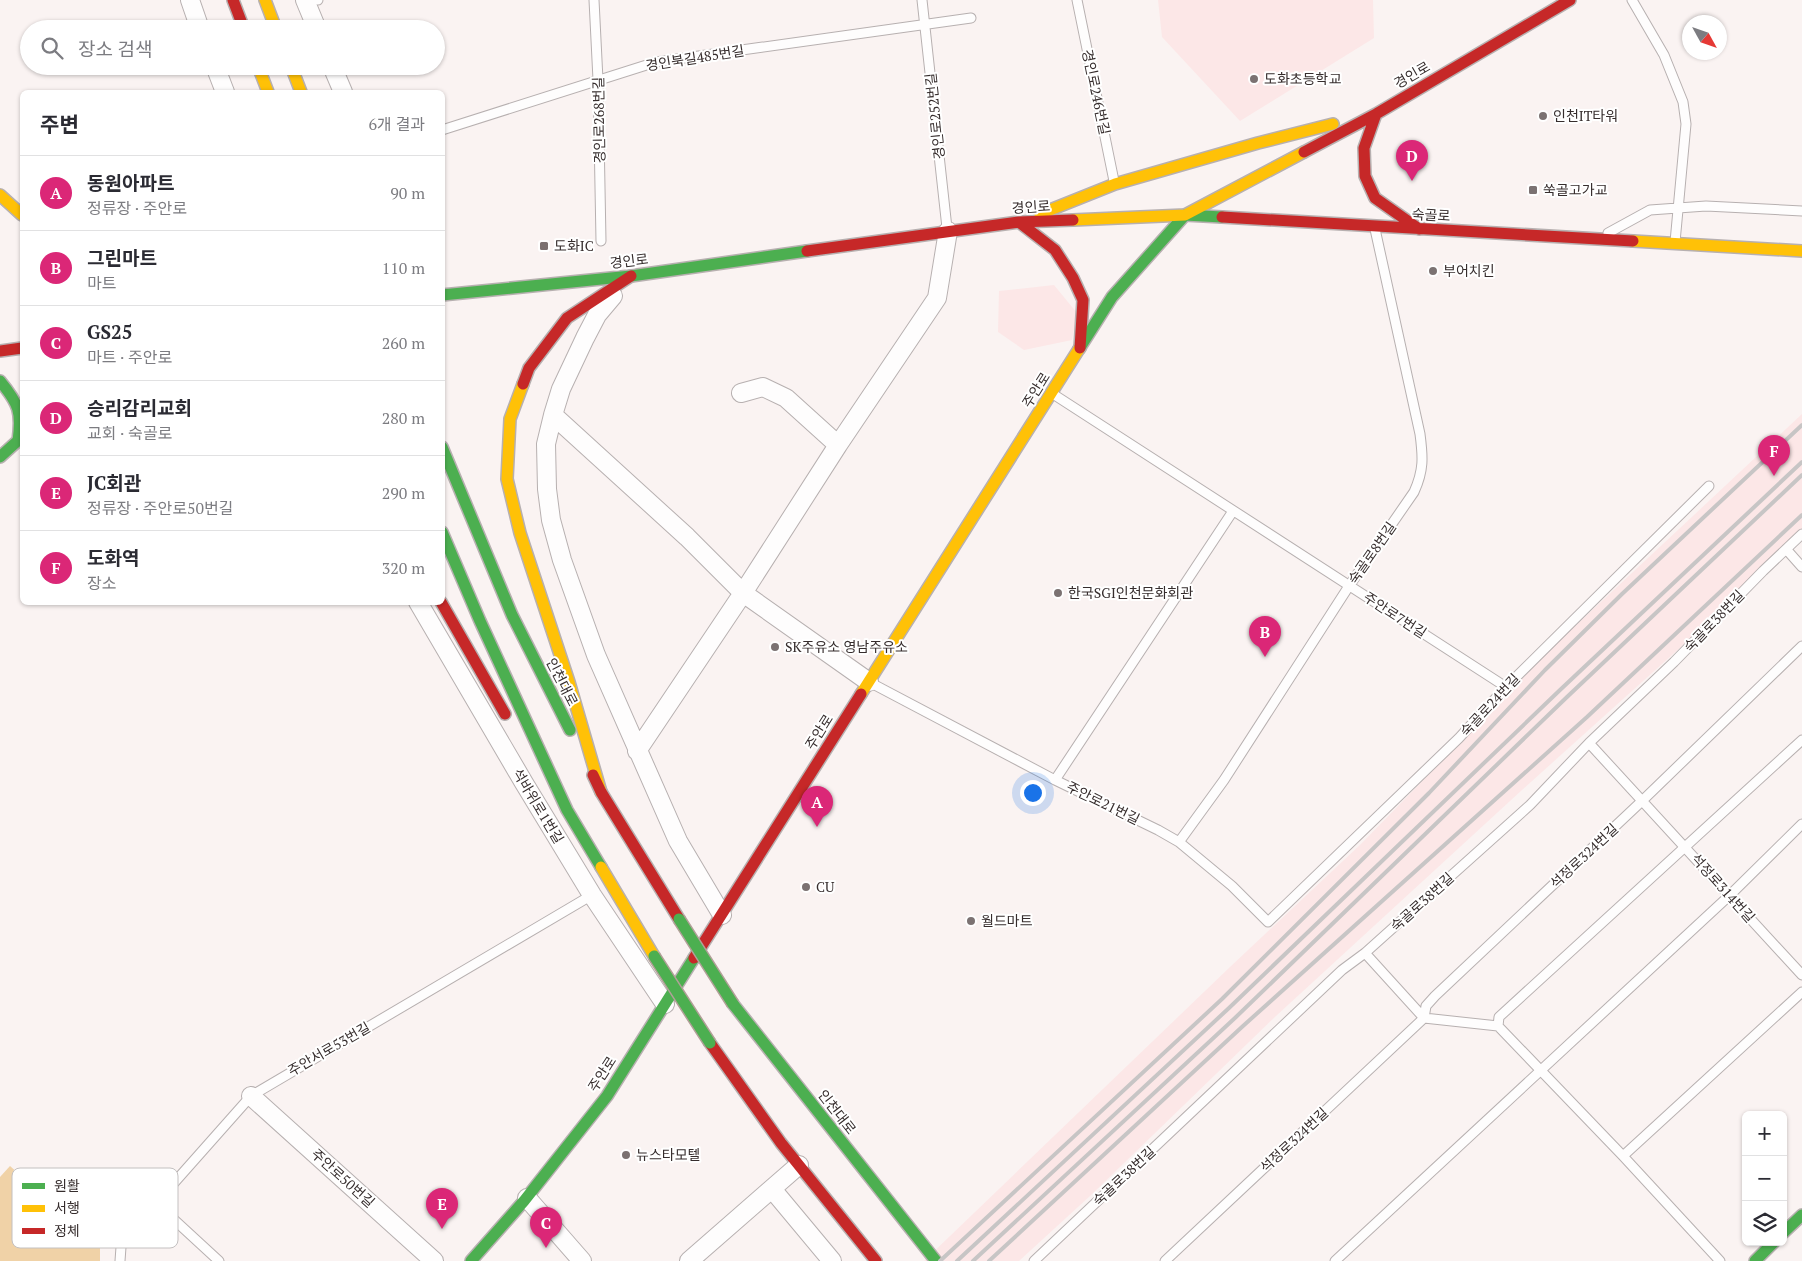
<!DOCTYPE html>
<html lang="ko">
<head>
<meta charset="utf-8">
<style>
	:root { --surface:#fff; --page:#f7f7f7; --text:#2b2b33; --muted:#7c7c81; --line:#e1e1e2; --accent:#db2777 }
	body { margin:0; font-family:"PT Serif","Noto Sans KR",serif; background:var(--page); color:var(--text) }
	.controls { position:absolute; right:15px; bottom:15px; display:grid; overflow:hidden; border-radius:8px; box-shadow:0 1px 4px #0004 }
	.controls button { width:45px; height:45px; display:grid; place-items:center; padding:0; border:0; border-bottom:1px solid var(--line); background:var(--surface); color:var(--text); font:25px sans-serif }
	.compass { position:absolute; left:1682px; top:15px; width:45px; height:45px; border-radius:50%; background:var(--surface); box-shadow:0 1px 4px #0004; rotate:130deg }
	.you { position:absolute; left:1032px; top:792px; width:18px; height:18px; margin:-12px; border:4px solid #fff; border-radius:50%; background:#1a73e8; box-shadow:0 0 0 8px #1a73e833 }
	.badge { display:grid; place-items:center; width:32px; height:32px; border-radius:50%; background:var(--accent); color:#fff; font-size:16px; font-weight:700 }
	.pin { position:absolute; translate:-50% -41px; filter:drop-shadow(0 1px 2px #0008) }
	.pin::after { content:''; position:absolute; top:26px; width:18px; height:15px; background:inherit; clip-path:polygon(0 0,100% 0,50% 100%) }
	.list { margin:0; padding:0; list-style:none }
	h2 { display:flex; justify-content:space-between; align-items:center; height:65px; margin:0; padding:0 20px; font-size:21px }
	h2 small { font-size:16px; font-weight:400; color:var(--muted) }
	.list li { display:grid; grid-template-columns:32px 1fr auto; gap:15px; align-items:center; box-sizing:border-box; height:75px; padding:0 20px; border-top:1px solid var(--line) }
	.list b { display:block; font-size:19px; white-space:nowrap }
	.list p { margin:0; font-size:16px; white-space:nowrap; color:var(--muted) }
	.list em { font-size:16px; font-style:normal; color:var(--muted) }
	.icon { flex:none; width:28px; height:28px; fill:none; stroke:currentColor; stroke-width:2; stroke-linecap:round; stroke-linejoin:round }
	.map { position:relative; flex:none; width:1802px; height:1261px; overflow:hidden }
	.search { position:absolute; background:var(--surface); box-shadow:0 1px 4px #0004; left:20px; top:20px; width:425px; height:55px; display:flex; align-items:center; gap:12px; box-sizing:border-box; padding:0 18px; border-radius:28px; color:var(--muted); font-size:19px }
	.panel { position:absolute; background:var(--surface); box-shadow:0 1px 4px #0004; left:20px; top:90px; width:425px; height:515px; border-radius:8px }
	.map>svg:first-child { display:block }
	.built { fill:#fce7e7 }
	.green { fill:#f0d2a7 }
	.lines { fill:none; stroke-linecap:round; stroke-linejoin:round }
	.lane-casing { stroke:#b7b0b0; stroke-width:11 }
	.street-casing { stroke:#b7b0b0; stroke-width:20 }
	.fast-casing { stroke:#b7b0b0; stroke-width:14 }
	.slow-casing { stroke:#b7b0b0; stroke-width:14 }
	.jam-casing { stroke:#b7b0b0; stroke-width:14 }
	.lane { stroke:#fefdfd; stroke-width:9 }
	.street { stroke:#fefdfd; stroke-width:18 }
	.fast { stroke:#4caf50; stroke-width:11 }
	.slow { stroke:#ffc107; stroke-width:11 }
	.jam { stroke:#c62828; stroke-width:11 }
	.rail { stroke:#c7c5c5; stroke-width:4 }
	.fast-bridge-casing { stroke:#b1a098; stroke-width:14; stroke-linecap:butt }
	.fast-bridge { stroke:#4caf50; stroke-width:11 }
	.poi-dot { fill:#7b7272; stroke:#fff; stroke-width:2 }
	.labels { text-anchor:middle; stroke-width:4; stroke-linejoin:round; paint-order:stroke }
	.street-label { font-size:14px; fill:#362d2d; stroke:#fff }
	.poi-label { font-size:14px; fill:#362d2d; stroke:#fff; text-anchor:start }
	.key { fill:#fff; stroke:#c3c0c0; stroke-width:1 }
	.key-label { font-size:14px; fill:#362d2d }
</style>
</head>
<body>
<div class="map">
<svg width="1802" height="1261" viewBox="0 0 1802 1261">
	<rect width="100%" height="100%" fill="#faf3f2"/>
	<path class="built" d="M1158 0H1373L1374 38 1240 121 1162 37Z
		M1054 285 1077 313 1072 340 1024 350 998 332 999 291Z
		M1802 414V534L1742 592 1522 790 1276 1016 1090 1196 1019 1261H924L1230 967 1361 844 1556 644Z"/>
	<path class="green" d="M10 1166 100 1248V1261H0V1177Z"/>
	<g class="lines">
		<g class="lane-casing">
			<path id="lane" d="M317 0H318
				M594 0 598 80 601 241
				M922 0 947 228
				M1077 0 1114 181
				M1632 0 1664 55 1683 102 1686 124 1675 242
				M442 130 656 62 971 18
				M1608 233 1650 210 1706 206 1802 211
				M1053 394 1506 687
				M1786 549 1802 567
				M871 683 1055 780 1158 830 1179 842 1232 886 1268 922 1459 738 1506 687 1709 486
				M1589 743 1802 975
				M1055 780 1233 511
				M1179 842 1224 780 1349 586 1414 492C1424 470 1423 457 1420 434L1375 229
				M1365 953 1424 1018 1498 1026 1623 1156 1720 1261
				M1498 1026 1499 1017 1802 740
				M1623 1156 1802 992
				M156 1203 219 1261
				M120 1261 121 1247 126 1237 251 1096 592 895
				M1034 1261 1342 970 1365 953 1530 805 1589 743 1674 662 1763 571 1802 534
				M1165 1261 1424 1018 1426 1006 1435 996 1643 800 1802 646
				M1335 1261 1730 895 1802 824"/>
		</g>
		<g class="street-casing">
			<path id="street" d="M190 0 200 29
				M305 0 317 29
				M215 66 225 92
				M332 66 343 92
				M613 296 597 315 585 338 561 389 553 415 546 444 547 489 551 520 562 560 596 655 678 841 722 915
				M553 415 687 537 743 593 869 682
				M838 445 937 298 948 231
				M418 602 524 783 592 895 665 1004
				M637 751 743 593 838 445 786 398 763 387 741 393
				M251 1096 434 1261
				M772 1189 832 1261
				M527 1198 582 1261
				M689 1261 799 1165"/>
		</g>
		<g class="fast-casing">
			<path id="fast" d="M442 295 631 276 807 251
				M1079 349 1112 297 1185 215 1222 217
				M0 381C19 404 22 412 18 441
				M442 447 512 615 570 730
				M0 457 22 437
				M442 532 480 621 567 810 601 867
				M733 1004 936 1261
				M1783 1233 1802 1215
				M471 1261 524 1201 607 1096 694 958
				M1755 1261 1774 1242"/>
		</g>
		<g class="slow-casing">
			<path id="slow" d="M265 0 276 29
				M258 66 268 92
				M291 66 301 92
				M0 195 22 215
				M1040 214 1115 184 1258 143 1333 124
				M1073 220 1185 215 1304 152
				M1633 241 1802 251
				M523 384 510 419 507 479 520 533 569 682 601 792
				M861 694 1079 349
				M601 867 654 956"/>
		</g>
		<g class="jam-casing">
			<path id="jam" d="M233 0 244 29
				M1376 114 1364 148 1365 176 1375 198 1419 229
				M1304 152 1376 114 1570 0
				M1222 217 1633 241
				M1019 222 1055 250 1073 278 1083 300 1080 348
				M807 251 1019 222 1073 220
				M0 351 22 348
				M523 384 529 368 567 318 631 276
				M441 602 505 714
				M593 775 601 792 679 919
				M694 958 861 694
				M710 1043 781 1143 876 1261"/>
		</g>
		<use href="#lane" class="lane"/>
		<use href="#street" class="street"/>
		<use href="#fast" class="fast"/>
		<use href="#slow" class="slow"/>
		<use href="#jam" class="jam"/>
		<path class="rail" d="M940 1261 1222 999 1429 793 1545 670 1622 594 1802 425
			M957 1261 1229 1008 1560 690 1802 462
			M973 1261 1236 1017 1567 697 1802 475
			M989 1261 1243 1026 1587 717 1802 515"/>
		<g class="fast-bridge-casing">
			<path id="fast-bridge" d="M679 919 733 1004
				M654 956 710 1043"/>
		</g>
		<use href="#fast-bridge" class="fast-bridge"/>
	</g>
	<g class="poi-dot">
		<circle cx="1254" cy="79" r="5"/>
		<circle cx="1543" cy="116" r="5"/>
		<rect x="1528" y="185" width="10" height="10" rx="2.5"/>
		<rect x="539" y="241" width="10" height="10" rx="2.5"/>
		<circle cx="1433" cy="271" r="5"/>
		<circle cx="1058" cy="593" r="5"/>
		<circle cx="775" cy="647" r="5"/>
		<circle cx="806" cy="887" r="5"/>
		<circle cx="971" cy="921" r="5"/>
		<circle cx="626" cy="1155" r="5"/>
	</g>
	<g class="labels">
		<g class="street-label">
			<text transform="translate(695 58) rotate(-9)" y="5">경인북길485번길</text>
			<text transform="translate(1412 75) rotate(-30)" y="5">경인로</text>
			<text transform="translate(1096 92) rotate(78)" y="5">경인로246번길</text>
			<text transform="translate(935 116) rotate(-96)" y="5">경인로252번길</text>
			<text transform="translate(599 120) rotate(-91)" y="5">경인로268번길</text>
			<text transform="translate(1031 207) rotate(-4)" y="5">경인로</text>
			<text transform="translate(1431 215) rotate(3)" y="5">숙골로</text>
			<text transform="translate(629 261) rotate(-7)" y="5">경인로</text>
			<text transform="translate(1036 390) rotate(-58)" y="5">주안로</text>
			<text transform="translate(1372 553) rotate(-55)" y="5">숙골로8번길</text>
			<text transform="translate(1395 615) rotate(33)" y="5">주안로7번길</text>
			<text transform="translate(1714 621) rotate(-46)" y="5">숙골로38번길</text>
			<text transform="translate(562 682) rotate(63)" y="5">인천대로</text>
			<text transform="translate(1490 705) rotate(-47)" y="5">숙골로24번길</text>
			<text transform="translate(819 732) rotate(-58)" y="5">주안로</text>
			<text transform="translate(1103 803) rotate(26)" y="5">주안로21번길</text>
			<text transform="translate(538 806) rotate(59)" y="5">석바위로1번길</text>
			<text transform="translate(1584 856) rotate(-43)" y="5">석정로324번길</text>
			<text transform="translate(1723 888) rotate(48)" y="5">석정로314번길</text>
			<text transform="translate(1422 902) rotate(-42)" y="5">숙골로38번길</text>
			<text transform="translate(329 1049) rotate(-30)" y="5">주안서로53번길</text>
			<text transform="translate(602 1074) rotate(-57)" y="5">주안로</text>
			<text transform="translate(837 1112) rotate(52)" y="5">인천대로</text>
			<text transform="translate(1294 1140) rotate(-43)" y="5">석정로324번길</text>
			<text transform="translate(1124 1176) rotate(-43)" y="5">숙골로38번길</text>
			<text transform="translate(343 1178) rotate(42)" y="5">주안로50번길</text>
		</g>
		<g class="poi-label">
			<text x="1264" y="84">도화초등학교</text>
			<text x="1553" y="121">인천IT타워</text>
			<text x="1543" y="195">쑥골고가교</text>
			<text x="554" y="251">도화IC</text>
			<text x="1443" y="276">부어치킨</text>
			<text x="1068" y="598">한국SGI인천문화회관</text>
			<text x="785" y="652">SK주유소 영남주유소</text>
			<text x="816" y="892">CU</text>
			<text x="981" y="926">월드마트</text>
			<text x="636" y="1160">뉴스타모텔</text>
		</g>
	</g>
	<rect x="12" y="1168" width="166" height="80" rx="8" class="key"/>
	<rect x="22" y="1183" width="23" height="6" fill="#4caf50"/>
	<rect x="22" y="1205" width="23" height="7" fill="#ffc107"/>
	<rect x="22" y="1228" width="23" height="6" fill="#c62828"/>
	<g class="key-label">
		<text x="54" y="1191">원활</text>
		<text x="54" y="1213">서행</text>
		<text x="54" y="1236">정체</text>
	</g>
</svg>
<div class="controls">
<button>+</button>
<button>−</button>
<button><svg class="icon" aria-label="layers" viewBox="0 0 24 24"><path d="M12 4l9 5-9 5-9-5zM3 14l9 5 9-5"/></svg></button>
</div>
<svg class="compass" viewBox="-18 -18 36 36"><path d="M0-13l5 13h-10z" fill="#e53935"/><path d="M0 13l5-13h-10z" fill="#7c7c81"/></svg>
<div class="you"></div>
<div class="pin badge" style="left:817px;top:827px">A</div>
<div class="pin badge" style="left:1265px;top:657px">B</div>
<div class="pin badge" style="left:546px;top:1248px">C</div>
<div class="pin badge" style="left:1412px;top:181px">D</div>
<div class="pin badge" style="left:442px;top:1229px">E</div>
<div class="pin badge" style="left:1774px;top:476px">F</div>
<div class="search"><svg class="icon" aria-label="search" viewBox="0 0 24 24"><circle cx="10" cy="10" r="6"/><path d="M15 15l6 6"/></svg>장소 검색</div>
<section class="panel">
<h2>주변<small>6개 결과</small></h2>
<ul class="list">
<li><span class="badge">A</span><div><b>동원아파트</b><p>정류장 · 주안로</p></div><em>90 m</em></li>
<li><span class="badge">B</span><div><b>그린마트</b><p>마트</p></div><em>110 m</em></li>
<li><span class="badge">C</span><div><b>GS25</b><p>마트 · 주안로</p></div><em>260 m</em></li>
<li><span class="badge">D</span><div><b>승리감리교회</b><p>교회 · 숙골로</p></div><em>280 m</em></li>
<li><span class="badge">E</span><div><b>JC회관</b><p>정류장 · 주안로50번길</p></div><em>290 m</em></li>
<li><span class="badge">F</span><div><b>도화역</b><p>장소</p></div><em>320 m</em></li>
</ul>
</section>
</div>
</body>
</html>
